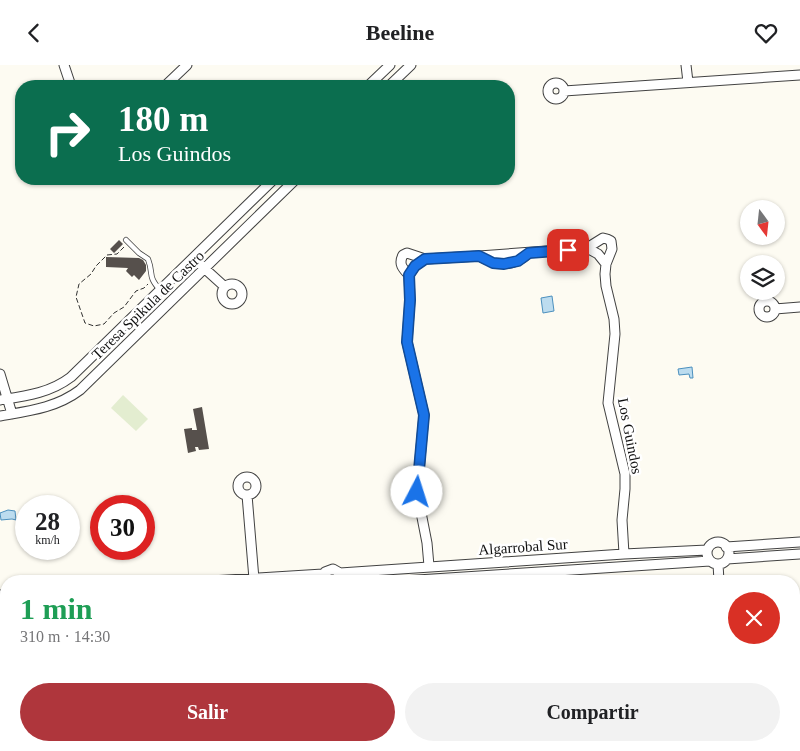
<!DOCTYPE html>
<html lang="es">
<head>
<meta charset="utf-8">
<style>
	body { margin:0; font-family:Georgia,serif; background:#f2f2f2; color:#202124; height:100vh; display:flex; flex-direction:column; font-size:19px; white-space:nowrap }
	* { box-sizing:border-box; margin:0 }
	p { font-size:16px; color:#757577 }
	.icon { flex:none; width:28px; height:28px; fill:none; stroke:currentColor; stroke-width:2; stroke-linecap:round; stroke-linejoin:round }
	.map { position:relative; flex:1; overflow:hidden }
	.drawer { position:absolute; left:0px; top:510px; width:800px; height:176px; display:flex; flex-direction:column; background:#fff; border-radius:20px 20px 0 0; box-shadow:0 1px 4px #0004 }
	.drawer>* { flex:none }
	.top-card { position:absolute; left:15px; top:15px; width:500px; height:105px; border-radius:20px; box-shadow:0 1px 4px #0004; background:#0b6e4f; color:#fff; overflow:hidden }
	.needle { width:32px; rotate:165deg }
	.buttons { position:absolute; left:740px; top:135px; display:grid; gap:10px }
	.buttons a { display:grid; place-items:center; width:45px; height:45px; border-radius:50%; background:#fff; box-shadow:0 1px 4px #0004; font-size:25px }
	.speed { position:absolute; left:15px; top:430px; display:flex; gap:10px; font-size:25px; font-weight:700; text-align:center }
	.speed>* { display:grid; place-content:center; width:65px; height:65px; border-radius:50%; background:#fff; box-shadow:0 1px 4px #0004; line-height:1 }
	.speed small { font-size:12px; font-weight:400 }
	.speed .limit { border:8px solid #d22; background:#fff; color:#111 }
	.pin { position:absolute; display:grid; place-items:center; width:42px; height:42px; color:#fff; margin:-21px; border-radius:10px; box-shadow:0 2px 8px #0006 }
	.me { position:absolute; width:55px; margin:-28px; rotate:5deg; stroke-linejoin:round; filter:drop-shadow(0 0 4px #0008) }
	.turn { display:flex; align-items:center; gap:18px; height:105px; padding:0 20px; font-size:22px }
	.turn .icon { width:65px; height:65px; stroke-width:2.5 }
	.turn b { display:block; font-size:35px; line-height:42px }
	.round { display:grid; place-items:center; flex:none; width:52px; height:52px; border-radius:26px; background:#f2f2f2 }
	.headline { display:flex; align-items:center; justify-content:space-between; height:85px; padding:0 20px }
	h1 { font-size:30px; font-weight:700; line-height:38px; color:#1e9e55 }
	.cta { display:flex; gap:10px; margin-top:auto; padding:10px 20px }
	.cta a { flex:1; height:58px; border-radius:30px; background:#af363c; color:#fff; font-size:20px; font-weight:700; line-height:58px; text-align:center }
	.cta a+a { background:#f2f2f2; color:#202124 }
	header { display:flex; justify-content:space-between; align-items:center; height:65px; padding:0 20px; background:#fff; font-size:22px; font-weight:700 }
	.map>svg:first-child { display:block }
	.pitch { fill:#e3edd0 }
	.water { fill:#bcdcef; stroke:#4c90be }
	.building { fill:#56504c }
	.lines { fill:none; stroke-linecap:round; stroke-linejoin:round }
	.lane-casing { stroke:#424242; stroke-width:6 }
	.street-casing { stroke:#424242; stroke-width:11 }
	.path { stroke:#313131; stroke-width:1; stroke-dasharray:5 2.5; stroke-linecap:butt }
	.lane { stroke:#fff; stroke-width:4.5 }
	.street { stroke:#fff; stroke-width:9 }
	.route-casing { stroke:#114b97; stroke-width:12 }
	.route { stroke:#1a73e8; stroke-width:9 }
	.labels { text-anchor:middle; stroke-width:5; stroke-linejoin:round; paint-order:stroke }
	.street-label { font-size:15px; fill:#0f0f0f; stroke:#fff }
</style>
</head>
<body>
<header><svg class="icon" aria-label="back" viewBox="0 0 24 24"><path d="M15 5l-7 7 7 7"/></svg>Beeline<svg class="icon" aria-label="heart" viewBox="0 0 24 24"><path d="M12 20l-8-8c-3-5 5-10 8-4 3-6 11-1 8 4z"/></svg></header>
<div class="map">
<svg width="800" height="686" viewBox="0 0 800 686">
	<rect width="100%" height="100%" fill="#fdfbf2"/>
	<path class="pitch" d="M123,330l25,24 -12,12 -25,-23z"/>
	<path class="water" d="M552,231l2,15 -11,2 -2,-15z
		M692,302l1,11h-3l-1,-4 -10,1 -1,-6z
		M8,445l7,1 1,9 -4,-1 -11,1 -1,-7z"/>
	<path class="building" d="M119,175l4,4 -9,9 -4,-4z
		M106,192l33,1 4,2 3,5v6l-7,9 -5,-5 -2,2 -6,-6 2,-3 -22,-1z
		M202,342l7,42 -10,1 -1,-3h-3l1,4 -8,2 -4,-24 8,-1v2h5l-4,-21z"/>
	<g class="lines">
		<g class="lane-casing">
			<path id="lane" d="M126,175l13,13 9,6c6,16 -1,16 12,31"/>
		</g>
		<g class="street-casing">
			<path id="street" d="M64,0l7,21
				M686,0l2,17
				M548 26a8 8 0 1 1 16 0a8 8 0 1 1-16 0Z
				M165,21l22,-21
				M368,21l22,-21
				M389,21l22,-21
				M564,26l236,-16
				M587,183l11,6 8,10
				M479,191c18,10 35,11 50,-3
				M193,193l32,29
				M425,194l-10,7 -6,9 1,25 -3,42 17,73 -7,77 10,51 2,23
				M409,210c-6,-6 -11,-11 -6,-20l4,-2 18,6 54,-3 108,-8 16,-10 4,1 4,2 1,8 -6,15 -1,10 1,12 8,33 1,15 -7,69 17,71v15l-3,31 2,34
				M222 229a10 10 0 1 1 20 0a10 10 0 1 1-20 0Z
				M759 244a8 8 0 1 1 16 0a8 8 0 1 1-16 0Z
				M775,244l25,-2
				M0,309l12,40
				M0,335c26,-4 50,-7 71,-23l203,-198
				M0,351c29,-5 56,-8 80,-26l216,-211
				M238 421a9 9 0 1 1 18 0a9 9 0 1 1-18 0Z
				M247,430l7,84
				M707 488a11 11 0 1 1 22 0a11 11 0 1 1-22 0Z
				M726,482l74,-5
				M727,494l73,-5
				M718,499l1,17
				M340,508l284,-19 83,-4
				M211,516l112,-7
				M322,516l3,-9 8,-3 7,4 3,8
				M402,516l308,-20
				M0,530h6
				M0,543h6
				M342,680l1,6
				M730,680l1,6
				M738,686l24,-1 25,1"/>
		</g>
		<path class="path" d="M124,182l-7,7 -10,1 -11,11 -5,8 -12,10 -3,13 9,26 9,3 10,-2 10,-11 10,-6 12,-16 8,-3 4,-4"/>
		<use href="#lane" class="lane"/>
		<use href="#street" class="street"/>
	</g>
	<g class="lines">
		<g class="route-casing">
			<path id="route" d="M417,427l7,-77 -17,-73 3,-42 -1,-25 6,-9 10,-7 54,-3 14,7 11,1 14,-3 11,-8 39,-3"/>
		</g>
		<use href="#route" class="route"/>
	</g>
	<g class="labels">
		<g class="street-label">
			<text transform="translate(148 240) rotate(-44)" y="5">Teresa Spikula de Castro</text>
			<text transform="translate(630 371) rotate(79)" y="5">Los Guindos</text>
			<text transform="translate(523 482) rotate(-4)" y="5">Algarrobal Sur</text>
		</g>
	</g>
</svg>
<div class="buttons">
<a><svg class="needle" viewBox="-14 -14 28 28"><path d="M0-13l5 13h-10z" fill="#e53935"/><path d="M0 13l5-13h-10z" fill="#757577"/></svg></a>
<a><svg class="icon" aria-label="layers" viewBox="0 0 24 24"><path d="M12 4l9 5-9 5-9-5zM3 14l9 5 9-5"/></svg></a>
</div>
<div class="speed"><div>28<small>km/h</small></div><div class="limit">30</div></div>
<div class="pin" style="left:568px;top:185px;background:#d93025"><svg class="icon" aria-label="arrive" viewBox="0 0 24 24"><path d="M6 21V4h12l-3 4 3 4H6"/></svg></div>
<svg class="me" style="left:417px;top:427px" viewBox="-20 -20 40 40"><circle r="19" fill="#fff"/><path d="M0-13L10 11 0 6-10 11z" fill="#1a73e8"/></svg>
<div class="top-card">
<div class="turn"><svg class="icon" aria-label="right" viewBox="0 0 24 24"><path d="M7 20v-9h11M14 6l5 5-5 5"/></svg><div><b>180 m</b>Los Guindos</div></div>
</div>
<section class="drawer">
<div class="headline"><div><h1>1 min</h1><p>310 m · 14:30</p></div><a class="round" style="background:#d93025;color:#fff"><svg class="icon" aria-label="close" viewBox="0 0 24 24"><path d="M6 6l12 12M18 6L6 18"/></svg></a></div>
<div class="cta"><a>Salir</a><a>Compartir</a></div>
</section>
</div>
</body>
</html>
